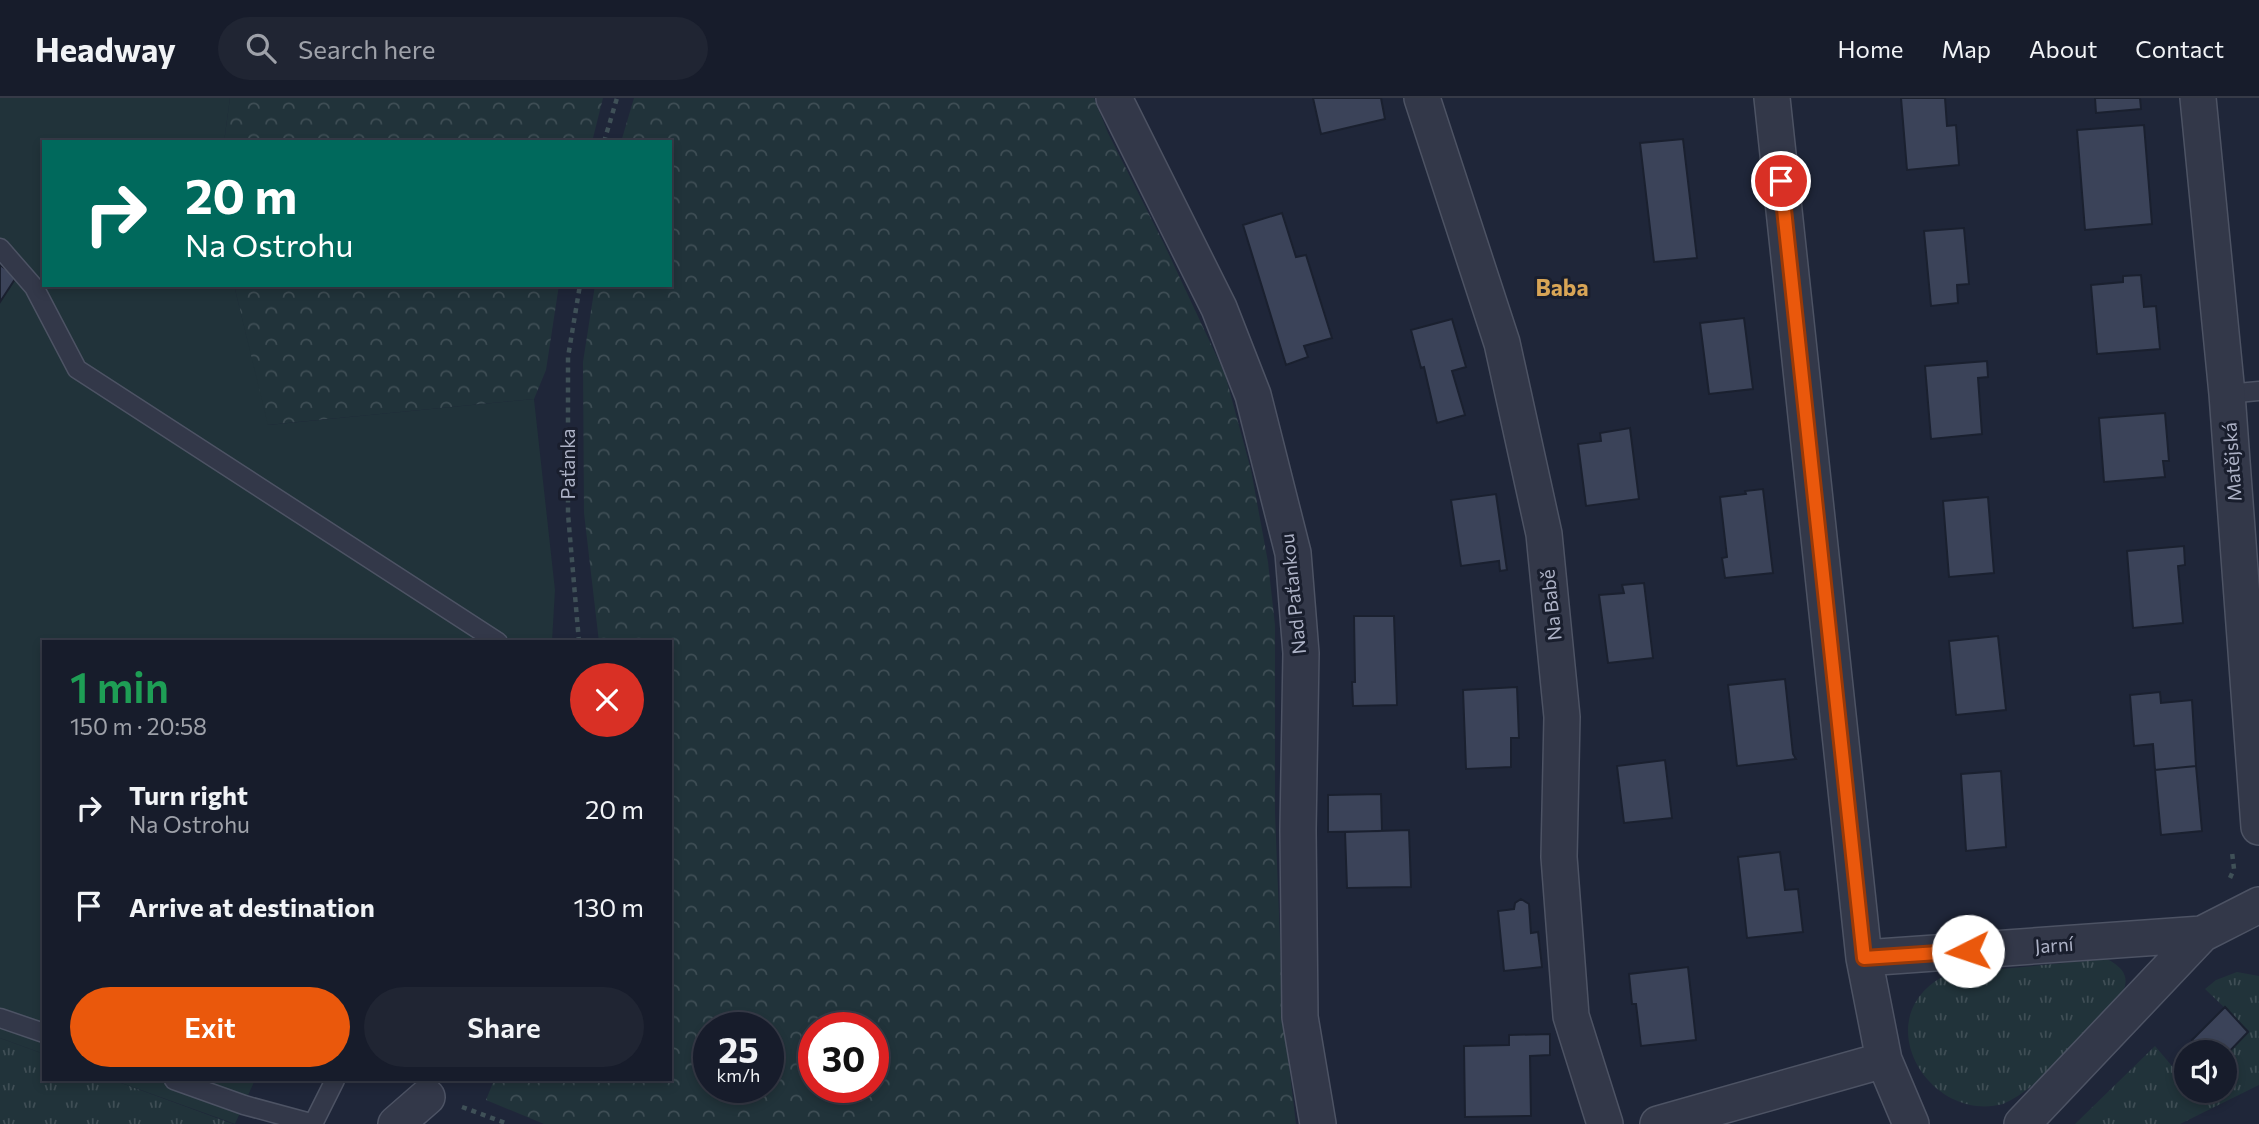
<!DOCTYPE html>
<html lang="en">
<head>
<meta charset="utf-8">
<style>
	body { margin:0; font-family:Commissioner,sans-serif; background:#202533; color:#f1f3f6; height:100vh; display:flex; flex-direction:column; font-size:26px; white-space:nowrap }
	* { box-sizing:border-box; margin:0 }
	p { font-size:23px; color:#9ea1a9 }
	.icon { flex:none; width:38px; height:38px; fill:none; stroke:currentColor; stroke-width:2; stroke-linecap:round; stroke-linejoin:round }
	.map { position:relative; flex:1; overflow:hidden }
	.sheet { position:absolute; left:42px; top:542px; width:630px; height:441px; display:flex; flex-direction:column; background:#171c2b; border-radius:0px; box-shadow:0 4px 10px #0003,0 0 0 2px #363a47 }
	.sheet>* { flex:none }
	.banner { position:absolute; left:42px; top:42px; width:630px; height:147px; border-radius:0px; box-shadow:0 4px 10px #0003,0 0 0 2px #363a47; background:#00695c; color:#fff; overflow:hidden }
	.tools { position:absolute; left:2174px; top:942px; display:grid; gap:14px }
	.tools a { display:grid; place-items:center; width:63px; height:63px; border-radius:50%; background:#171c2b; box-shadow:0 4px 10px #0003,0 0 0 2px #363a47; font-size:35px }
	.speed { position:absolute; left:693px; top:914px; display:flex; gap:14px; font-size:35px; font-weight:700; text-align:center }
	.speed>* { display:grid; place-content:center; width:91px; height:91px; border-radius:50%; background:#171c2b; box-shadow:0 4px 10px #0003,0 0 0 2px #363a47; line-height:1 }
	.speed small { font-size:18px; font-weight:400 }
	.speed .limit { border:10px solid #d22; background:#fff; color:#111 }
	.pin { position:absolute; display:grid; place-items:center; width:60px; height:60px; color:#fff; margin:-30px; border:4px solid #fff; border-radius:50%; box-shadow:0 2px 7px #0007 }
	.me { position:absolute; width:77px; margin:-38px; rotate:266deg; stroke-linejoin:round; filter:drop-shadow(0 0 5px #0008) }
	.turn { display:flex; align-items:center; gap:24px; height:147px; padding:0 28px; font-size:32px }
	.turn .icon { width:91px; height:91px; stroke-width:2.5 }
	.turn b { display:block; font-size:49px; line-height:60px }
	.round { display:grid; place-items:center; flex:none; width:74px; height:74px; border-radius:37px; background:#202533 }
	.head { display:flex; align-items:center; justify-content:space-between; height:119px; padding:0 28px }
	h1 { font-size:42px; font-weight:600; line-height:52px; color:#1e9e55 }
	.button { display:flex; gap:14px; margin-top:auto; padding:14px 28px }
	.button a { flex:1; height:80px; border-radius:42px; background:#ea580c; color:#fff; font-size:28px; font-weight:600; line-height:80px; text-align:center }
	.button a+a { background:#202533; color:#f1f3f6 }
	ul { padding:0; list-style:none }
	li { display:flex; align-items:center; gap:21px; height:98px; padding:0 28px }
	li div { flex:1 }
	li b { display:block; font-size:26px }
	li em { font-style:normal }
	header { display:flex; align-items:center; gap:42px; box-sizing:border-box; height:98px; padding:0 35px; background:#171c2b; border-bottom:2px solid #363a47 }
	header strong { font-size:33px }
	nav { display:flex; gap:38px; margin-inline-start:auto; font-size:24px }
	.search { width:490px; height:63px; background:#202533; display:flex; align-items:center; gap:18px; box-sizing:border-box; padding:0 24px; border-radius:38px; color:#9ea1a9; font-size:26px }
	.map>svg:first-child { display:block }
	.grass { fill:url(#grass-tufts) }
	.forest { fill:url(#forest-crowns); fill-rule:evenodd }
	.pitch { fill:#21333a }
	.building { fill:#3b4359; stroke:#1a202f; stroke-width:2 }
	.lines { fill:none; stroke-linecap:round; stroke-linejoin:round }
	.service-casing { stroke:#4d5364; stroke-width:21 }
	.minor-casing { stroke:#4d5364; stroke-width:38 }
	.path { stroke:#3f5057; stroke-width:4.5; stroke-dasharray:5 5; stroke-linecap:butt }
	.service { stroke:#333849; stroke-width:18 }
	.minor { stroke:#333849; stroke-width:35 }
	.route-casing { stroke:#983908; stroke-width:18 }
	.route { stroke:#ea580c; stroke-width:12 }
	.labels { text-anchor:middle; stroke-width:6; stroke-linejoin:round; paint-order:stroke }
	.street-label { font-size:19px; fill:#adb2c6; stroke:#191e2d }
	.quarter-label { font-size:23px; font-weight:bold; fill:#d8a556; stroke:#191e2d }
</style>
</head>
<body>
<header>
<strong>Headway</strong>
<div class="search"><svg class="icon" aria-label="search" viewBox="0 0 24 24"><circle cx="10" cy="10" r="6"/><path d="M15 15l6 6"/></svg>Search here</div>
<nav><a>Home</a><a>Map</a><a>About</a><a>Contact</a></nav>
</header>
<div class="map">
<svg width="2259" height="1026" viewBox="0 0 2259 1026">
	<defs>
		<pattern id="grass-tufts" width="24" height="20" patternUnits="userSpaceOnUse" patternTransform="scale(1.75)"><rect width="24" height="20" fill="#21333a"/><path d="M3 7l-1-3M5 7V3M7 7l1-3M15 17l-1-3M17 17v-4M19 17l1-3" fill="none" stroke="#3f4e55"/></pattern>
		<pattern id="forest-crowns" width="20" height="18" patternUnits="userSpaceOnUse" patternTransform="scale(1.75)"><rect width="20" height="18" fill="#21333a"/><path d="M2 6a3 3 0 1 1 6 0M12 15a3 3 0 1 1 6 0" fill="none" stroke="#3f4e55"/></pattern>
	</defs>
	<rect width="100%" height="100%" fill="#1f2639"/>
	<path class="grass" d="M2107,861c27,14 21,29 5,49 -28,27 -76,83 -109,96 -76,20 -139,-90 -55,-130z
		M2237,874l22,4v109l-79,39h-105l80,-78 28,33 3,-1v12h38v-33l25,-26 -44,-42 11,-9z
		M0,940l44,16v26h69l120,44h-233z"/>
	<path class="forest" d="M230,0h373l-11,44h-368z
		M634,0h460l14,35 56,111 61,130 26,96 17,92 7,63v188l8,202 13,109h-752l-58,-24 8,-20h176v-438h-71l-15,-129 -1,-151 12,-77h75v-143h-49zM709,929h59v60h-59zM814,929h59v60h-59z
		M234,187h325l-13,85 -12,29 -267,26z"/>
	<path class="pitch" d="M0,0h230l-6,44h-180v143h190l34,140 266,-26 21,191 -3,52h-508v412l-44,-16z
		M113,982h142l-20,44z"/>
	<path class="building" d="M1313,0h68l4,21 -64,15z
		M1901,0h44l2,28 9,-1 3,40 -52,5z
		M2095,0h45l1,11 -45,4z
		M2144,27l8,99 -67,6 -8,-100z
		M1683,41l14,119 -43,4 -14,-119z
		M1282,115l14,44 10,-2 26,83 -28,8 4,11 -22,8 -43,-140z
		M1964,130l5,56 -12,1 1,18 -27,3 -7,-75z
		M0,167l17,11 -17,26z
		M2141,177l3,32 12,-1 4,43 -63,5 -6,-69 32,-3v-6z
		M1744,220l9,71 -44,5 -9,-71z
		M1452,221l14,48 -14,4 13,44 -28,8 -13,-56 -3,1 -10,-38z
		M1987,263l1,16 -10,1 4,56 -51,5 -6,-73z
		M2165,315l4,48h-6l2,16 -61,5 -5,-64z
		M1630,330l9,71 -53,7 -8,-62 23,-3 -1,-8z
		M1763,391l10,84 -48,5 -3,-20 5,-1 -7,-60 26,-3 -1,-3z
		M1496,396l11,76 -7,1 -1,-10 -38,5 -10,-66z
		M1988,399l6,76 -45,4 -6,-76z
		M2184,448l1,19 -7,1 5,57 -50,5 -6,-77z
		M1644,485l9,75 -45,5 -9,-68 25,-2 -2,-8z
		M1354,518h40l3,89 -44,1 -1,-24h3z
		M1998,538l8,74 -50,5 -7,-74z
		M1785,581l8,75 3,5 -59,7 -9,-81z
		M1517,589l2,51h-8v29l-45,2 -3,-79z
		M2160,594l1,11 31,-3 4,66 -41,4 -2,-26 -19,2 -4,-51z
		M1665,662l7,58 -48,5 -7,-57z
		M2196,668l6,65 -41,4 -6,-65z
		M2001,673l5,76 -40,4 -5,-77z
		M1381,696l1,37 -54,1v-37z
		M1409,732l2,57 -64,1 -2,-56z
		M1780,754l5,38 13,-1 5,43 -56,6 -9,-81z
		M1521,801l8,5 2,29 7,-1 4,35 -38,4 -6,-60 16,-2 1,-6z
		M1688,869l8,73 -55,6 -5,-42h-4l-3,-30z
		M2225,909l23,25 -24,25v-5h-20l-12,-12z
		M1550,936v21l-20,1 1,60 -66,1 -1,-71 45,-1v-10z"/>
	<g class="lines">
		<g class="service-casing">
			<path id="service" d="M0,150l34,39 43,82 421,273
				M2227,296l32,-3
				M0,920l44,15
				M174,982l70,25 70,19
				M313,1026l22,-44"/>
		</g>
		<g class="minor-casing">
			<path id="minor" d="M1114,0l105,210 34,87 40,158 8,100 -3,177 2,187 18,107
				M1422,0l80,245 42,191 18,183 -3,140 12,159 34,108
				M1772,0l92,860 20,102 27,64
				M2198,0l29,296 32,433
				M1864,860l338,-24
				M396,1026l31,-27
				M1658,1026l226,-64
				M2022,1026l180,-190 57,-29"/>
		</g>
		<path class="path" d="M604,44l13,-44
			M579,544l-11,-128v-157l12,-72
			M2230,780l4,-9 -2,-17
			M462,1009l46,17"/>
		<use href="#service" class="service"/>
		<use href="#minor" class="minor"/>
	</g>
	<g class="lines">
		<g class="route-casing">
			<path id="route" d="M1781,83l83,777 104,-7"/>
		</g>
		<use href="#route" class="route"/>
	</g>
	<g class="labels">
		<g class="street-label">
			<text transform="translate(2232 364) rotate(-94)" y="7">Matějská</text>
			<text transform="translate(568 366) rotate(-90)" y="7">Paťanka</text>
			<text transform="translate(1293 496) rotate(-96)" y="7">Nad Paťankou</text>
			<text transform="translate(1551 507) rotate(-96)" y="7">Na Babě</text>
			<text transform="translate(2054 847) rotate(-4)" y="7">Jarní</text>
		</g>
		<g class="quarter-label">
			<text x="1562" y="198">Baba</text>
		</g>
	</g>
</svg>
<div class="tools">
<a><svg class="icon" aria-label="sound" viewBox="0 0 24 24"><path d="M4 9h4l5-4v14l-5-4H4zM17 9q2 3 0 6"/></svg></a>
</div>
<div class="speed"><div>25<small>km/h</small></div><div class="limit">30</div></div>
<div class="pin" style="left:1781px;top:83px;background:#d93025"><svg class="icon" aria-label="arrive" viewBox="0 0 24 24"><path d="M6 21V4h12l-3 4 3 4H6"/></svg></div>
<svg class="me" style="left:1968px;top:853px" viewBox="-20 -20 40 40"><circle r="19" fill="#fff"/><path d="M0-13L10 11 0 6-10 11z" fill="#ea580c"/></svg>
<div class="banner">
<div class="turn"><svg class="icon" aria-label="right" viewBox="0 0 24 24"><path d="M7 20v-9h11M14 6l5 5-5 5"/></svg><div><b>20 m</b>Na Ostrohu</div></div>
</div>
<section class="sheet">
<div class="head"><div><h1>1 min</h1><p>150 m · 20:58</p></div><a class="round" style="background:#d93025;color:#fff"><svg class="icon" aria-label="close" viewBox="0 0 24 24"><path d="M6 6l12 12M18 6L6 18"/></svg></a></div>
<ul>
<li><svg class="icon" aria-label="right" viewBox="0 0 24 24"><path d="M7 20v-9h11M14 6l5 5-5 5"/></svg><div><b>Turn right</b><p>Na Ostrohu</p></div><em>20 m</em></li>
<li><svg class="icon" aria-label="arrive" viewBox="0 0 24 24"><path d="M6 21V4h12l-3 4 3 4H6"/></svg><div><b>Arrive at destination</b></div><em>130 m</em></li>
</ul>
<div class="button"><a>Exit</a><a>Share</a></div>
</section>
</div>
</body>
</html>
